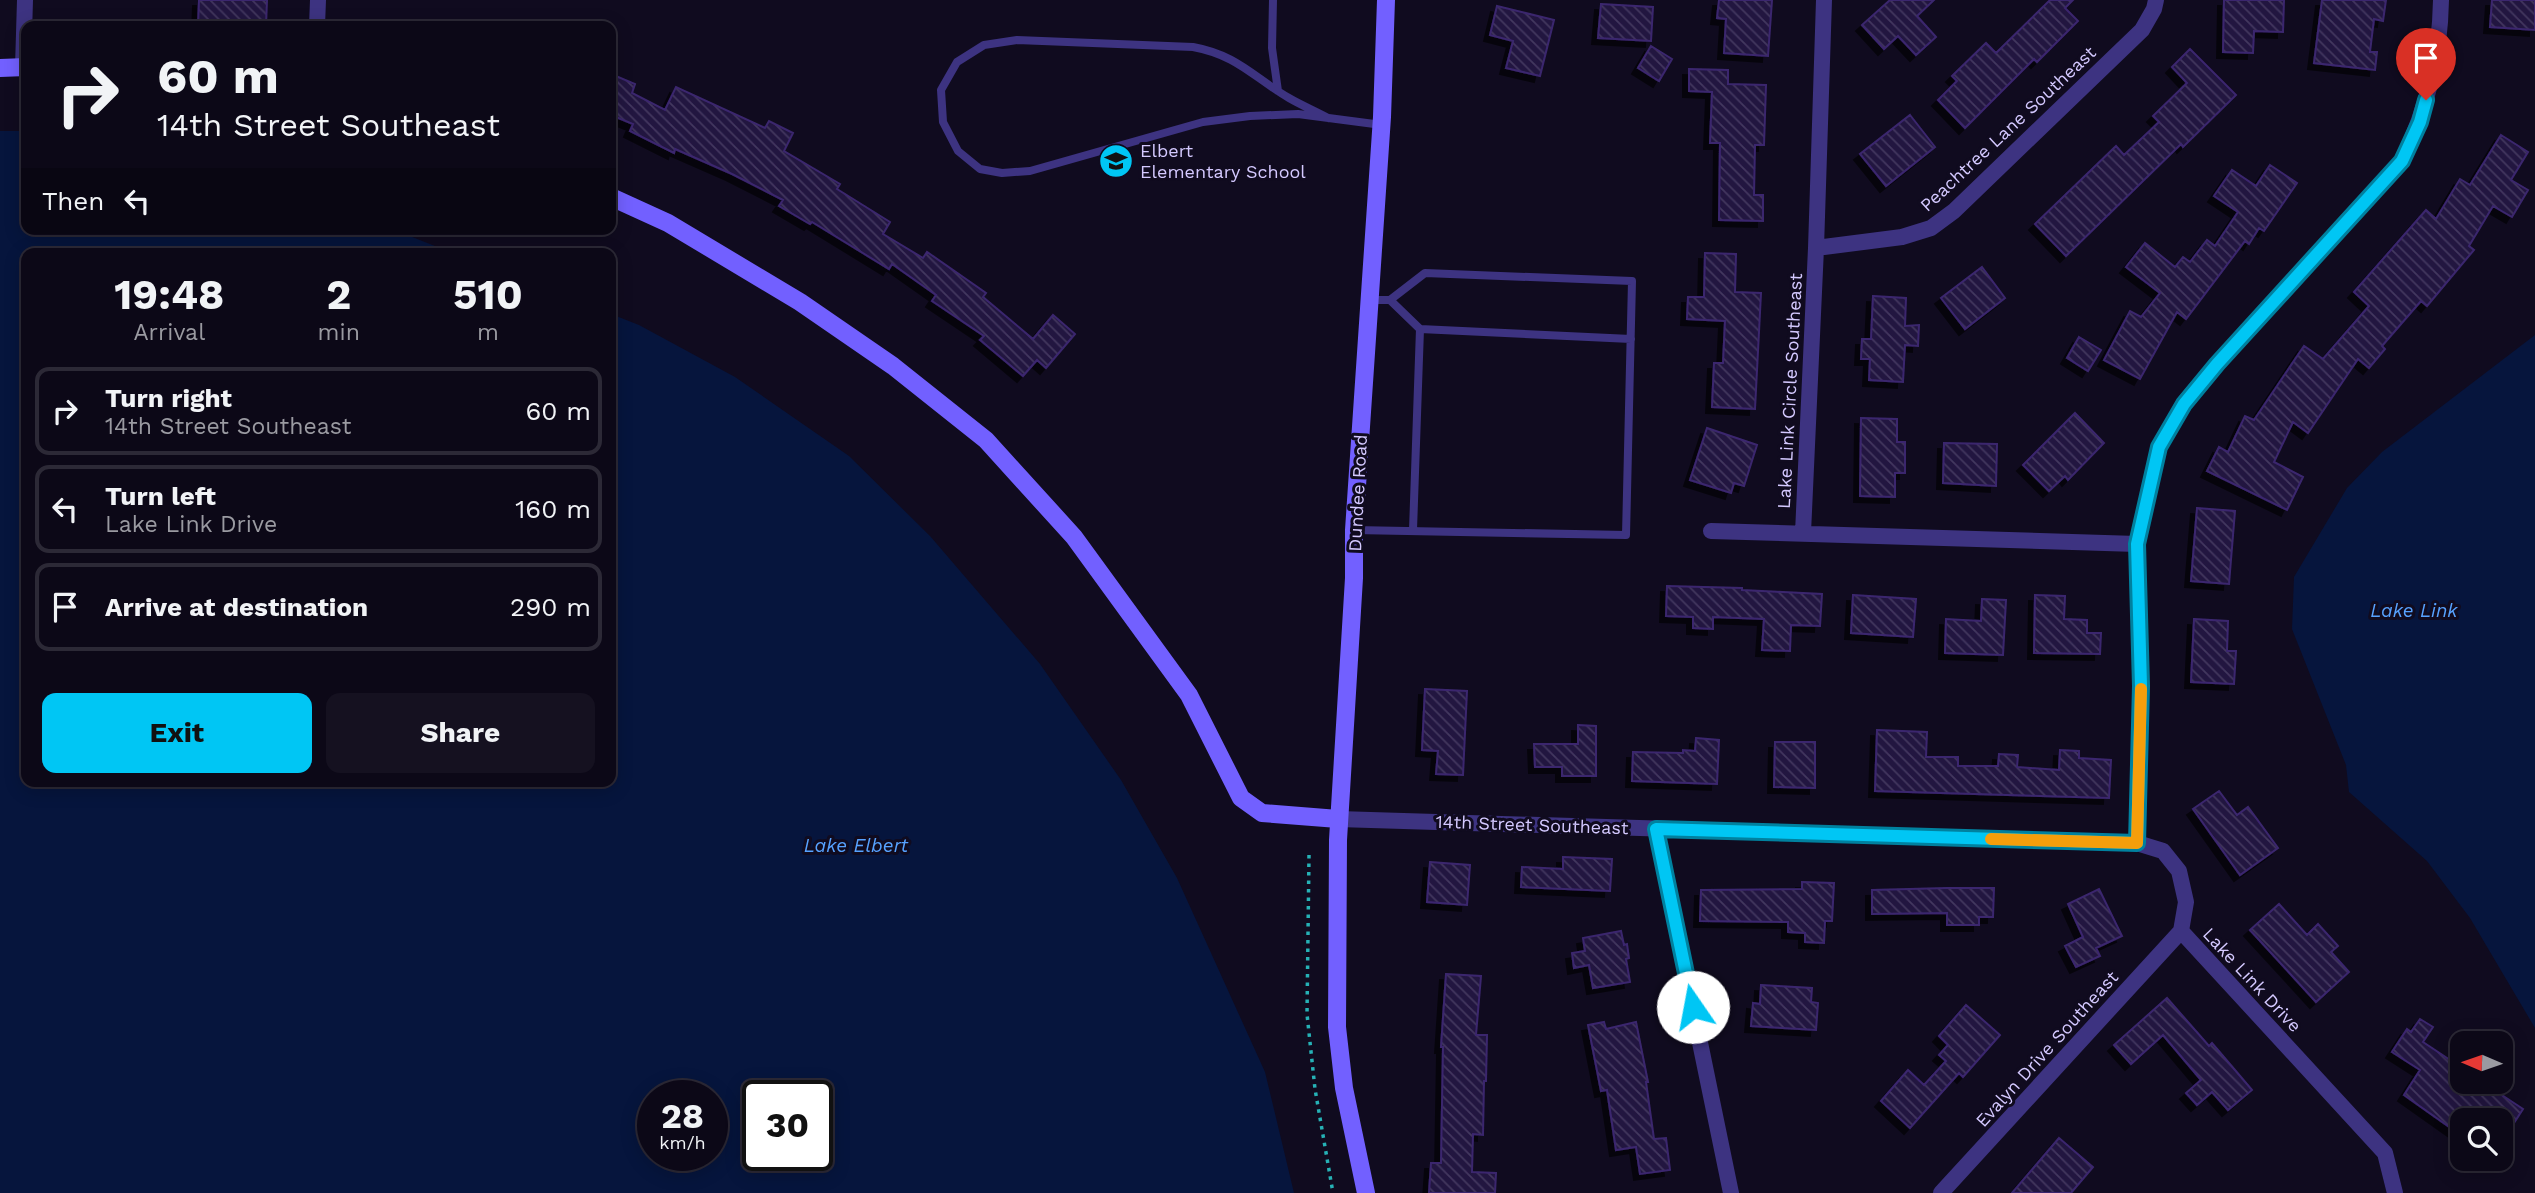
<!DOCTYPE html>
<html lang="en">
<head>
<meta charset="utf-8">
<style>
	body { margin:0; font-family:"Work Sans",sans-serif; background:#151120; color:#f1f3f6; height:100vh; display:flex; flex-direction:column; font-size:26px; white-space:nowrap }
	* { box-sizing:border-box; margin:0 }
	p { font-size:23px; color:#9a9aa1 }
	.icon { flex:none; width:38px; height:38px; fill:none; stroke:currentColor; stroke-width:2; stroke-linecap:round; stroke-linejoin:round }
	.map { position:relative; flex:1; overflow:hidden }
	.side { position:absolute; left:21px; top:248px; width:595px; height:539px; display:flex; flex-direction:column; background:#0c0817; border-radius:14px; box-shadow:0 4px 18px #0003,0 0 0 2px #2c2936 }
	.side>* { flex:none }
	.top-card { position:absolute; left:21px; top:21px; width:595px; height:214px; border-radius:14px; box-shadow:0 4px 18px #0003,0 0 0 2px #2c2936; background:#0c0817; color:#f1f3f6; overflow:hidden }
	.needle { width:46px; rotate:272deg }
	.fabs { position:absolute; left:2450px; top:1031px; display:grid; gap:14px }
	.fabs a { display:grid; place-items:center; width:63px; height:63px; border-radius:14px; background:#0c0817; box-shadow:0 4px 18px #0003,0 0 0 2px #2c2936; font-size:35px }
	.speed { position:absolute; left:637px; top:1080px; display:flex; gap:14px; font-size:35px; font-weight:700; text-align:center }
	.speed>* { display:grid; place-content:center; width:91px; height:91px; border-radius:50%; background:#0c0817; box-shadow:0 4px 18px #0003,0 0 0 2px #2c2936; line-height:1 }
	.speed small { font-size:18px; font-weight:400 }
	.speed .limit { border:4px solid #111; border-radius:10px; background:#fff; color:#111 }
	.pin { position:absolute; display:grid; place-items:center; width:60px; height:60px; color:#fff; margin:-72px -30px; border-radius:50% 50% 50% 0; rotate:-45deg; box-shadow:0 0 7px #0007 }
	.pin .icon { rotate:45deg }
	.me { position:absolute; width:77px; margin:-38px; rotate:348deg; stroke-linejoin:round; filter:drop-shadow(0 0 5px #0008) }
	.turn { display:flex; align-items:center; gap:24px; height:147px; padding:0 21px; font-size:32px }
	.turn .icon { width:91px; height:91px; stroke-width:2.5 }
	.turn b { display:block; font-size:49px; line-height:60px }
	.then { display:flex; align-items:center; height:66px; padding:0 21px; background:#0003; gap:14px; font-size:26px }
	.eta { display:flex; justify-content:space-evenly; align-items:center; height:119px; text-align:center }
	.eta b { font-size:42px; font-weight:700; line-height:49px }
	.cta { display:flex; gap:14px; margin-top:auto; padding:14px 21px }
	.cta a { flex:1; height:80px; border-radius:14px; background:#00c6f4; color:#111; font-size:28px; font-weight:700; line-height:80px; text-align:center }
	.cta a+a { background:#151120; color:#f1f3f6 }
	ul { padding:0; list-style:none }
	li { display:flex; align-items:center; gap:21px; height:88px; margin:0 14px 10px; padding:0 7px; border:4px solid #2c2936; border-radius:14px }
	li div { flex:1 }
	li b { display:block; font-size:26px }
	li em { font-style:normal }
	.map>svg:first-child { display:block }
	.water { fill:#06153d; fill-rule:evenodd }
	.building { fill:url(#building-back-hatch); stroke:#3b276e; stroke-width:2; filter:url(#shadow) }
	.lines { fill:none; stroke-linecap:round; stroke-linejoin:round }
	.path { stroke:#26b2b6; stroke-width:3.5; stroke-dasharray:3.5 5; stroke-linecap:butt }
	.lane { stroke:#3d3381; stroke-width:8 }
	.street { stroke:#3d3381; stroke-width:16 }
	.secondary { stroke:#7260ff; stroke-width:18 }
	.route-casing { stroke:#00819f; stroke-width:18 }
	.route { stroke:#00c6f4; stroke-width:12 }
	.slow { stroke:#f59e0b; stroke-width:12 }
	.labels { text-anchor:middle; stroke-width:6; stroke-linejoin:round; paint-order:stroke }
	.street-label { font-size:18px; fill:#d4c9ff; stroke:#100b1f }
	.poi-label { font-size:18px; fill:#d4c9ff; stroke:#100b1f; text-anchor:start }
	.water-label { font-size:19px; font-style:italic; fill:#57a2ff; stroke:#100b1f }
</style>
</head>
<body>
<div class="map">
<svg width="2535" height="1193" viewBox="0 0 2535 1193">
	<defs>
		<pattern id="building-back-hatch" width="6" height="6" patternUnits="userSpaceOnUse" patternTransform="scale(1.75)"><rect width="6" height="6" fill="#231641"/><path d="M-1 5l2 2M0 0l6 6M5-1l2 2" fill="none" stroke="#42375e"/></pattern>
		<filter id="shadow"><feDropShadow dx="-6" dy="6" stdDeviation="0" flood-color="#0009"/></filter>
	</defs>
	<rect width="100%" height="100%" fill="#100b1f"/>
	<path class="water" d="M0,131h26v98h366l63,25h-429v528h585v-468l28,11 96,52 114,79 81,80 110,128 81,116 56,98 88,194 29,121h-1294zM653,1096h59v59h-59zM758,1096h59v59h-59z
		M2535,335v693l-65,-110 -43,-57 -78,-69 -3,-27 -54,-136 2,-52 53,-89 35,-36z"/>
	<path class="building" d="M199,0h68l-1,26h-68z
		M1719,0h53l-4,56 -44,-3 2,-34 -9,-1z
		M1890,0h44l-17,16 19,21 -20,18 -18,-19 -14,13 -22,-24z
		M2050,0h23l-8,8 13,13 -41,41 -3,-3 -69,69 -27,-28 19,-19 -5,-5 34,-33 10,10z
		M2224,0h60l-1,32 -29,-1 -1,22 -30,-1z
		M2322,0h64l-3,21 -9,-2 -4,33h7l-2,18 -61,-7z
		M2492,0h43v30l-45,-3z
		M1601,4l52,3 -2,34 -53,-3z
		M1497,6l57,14 -14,56 -34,-8 7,-27 -23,-6z
		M1651,46l21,13 -13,22 -21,-13z
		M2190,49l46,46 -53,52 -2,-3 -115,112 -31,-32 81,-78 8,9 35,-33 -6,-6 34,-33 -15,-16z
		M1689,69l39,1v14l38,1 -2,60h-9l-1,50h9v26l-44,-1 1,-77h-10l2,-51 -23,-1z
		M611,74l24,10 -3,9 33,17 11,-23 89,41 4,-7 24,12 -9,18 56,33 -3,5 53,33 -7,12 40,24 4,-6 59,41 -3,4 50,42 20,-24 22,19 -29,34 -9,-8 -14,16 -43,-36 4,-4 -52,-35 4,-6 -44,-31 -3,5 -77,-47 -2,2 -31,-18 4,-6 -51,-26 -57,-25 -1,4 -44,-22 3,-7 -22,-9z
		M1910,115l25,32 -49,39 -26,-32z
		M2501,135l27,17 -17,28 17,10 -16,27 -19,-11 -24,40 5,4 -47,56 -6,-5 -39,45 3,3 -16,19 -11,-9 -50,74 -15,-11 -19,40 29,15 -16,33 -80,-39 12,-24 9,5 17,-36 9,4 50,-74 19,13 46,-53 -15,-14 72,-82 10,9 24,-40 10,6z
		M2270,165l27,18 -33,48 -5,-3 -10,16 -4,-3 -59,78 -9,-7 -37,67 -36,-19 26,-49 11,6 19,-24 -34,-26 19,-24 30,24 8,-10 7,5 17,-22 8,6 23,-34 -24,-16 18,-26 24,16z
		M1705,253l31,1 -1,38 26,1 -6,116 -43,-2 2,-44h9l2,-42 -38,-2 1,-22h16z
		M1982,267l23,31 -40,31 -24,-31z
		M1873,296l33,2 -1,28 14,-1 -1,21 -13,-1 -2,37 -34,-2 1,-21h-9l1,-20h9z
		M2079,337l22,13 -13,21 -21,-13z
		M2075,413l29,30 -36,37 -3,-4 -16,15 -26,-26z
		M1861,418l36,1v23h8v31h-10v24l-35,-1z
		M1707,428l50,17 -13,41 -10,-3 -3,10 -41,-13z
		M1944,443l53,1 -1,42 -53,-3z
		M2197,508l38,3 -6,73 -38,-3z
		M1667,586l75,2v2l80,4 -2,32 -29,-1 -1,26 -28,-1 2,-31 -51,-2v12l-20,-1v-11l-27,-1z
		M1853,595l63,4 -3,38 -62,-4z
		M2035,595l30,1 -1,23 23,1v13h14l-1,21 -66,-1z
		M1982,599l24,1 -3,55 -58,-2 1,-34 35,2z
		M2194,619l34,2 -1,30h9l-2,33 -43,-2z
		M1425,689l42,2 -4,84 -27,-1 2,-23 -16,-1z
		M1578,725l18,1v50h-34v-9h-27l-1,-23h44z
		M1877,730l50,2 -1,25h32v9h40l1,-12 19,1 -1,12 42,3 1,-20 19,1v7l32,2 -2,38 -234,-7z
		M1696,738l23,2 -2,44 -85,-3 1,-29 50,1v-3l12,1z
		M1775,742h40v46l-41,-1z
		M2219,791l18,24 11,-8 30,41 -38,27 -47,-66z
		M1563,857l49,2 -2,32 -89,-4 1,-20 41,2z
		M1430,862l40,3 -3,40 -40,-3z
		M1802,882l32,1 -2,38h-7l-1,22 -19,-1v-9l-17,-1v-10l-88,-1 1,-31 101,-1z
		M1947,888h47l-1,29h-14v8h-32v-12l-75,1v-24z
		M2099,889l23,47 -26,12 4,8 -24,11 -11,-21 18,-9 -15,-33z
		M2279,904l28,31 11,-11 20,22 -7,6 18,20 -33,30 -66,-72z
		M1621,931l3,14 3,-1 2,14 -3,1 4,23 -37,6 -4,-23 -15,3 -2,-15 13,-2 -2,-13z
		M1446,974l35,2 -5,59h11l-1,46h-2l-1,54 -10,-1 -1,38 24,1 -1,20h-66l2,-30h10l2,-116h-2z
		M1761,985l51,3 -1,14 7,1 -2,27 -65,-4 2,-23 7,1z
		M2167,998l42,48 3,-3 40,47 -24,20 -16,-18 -15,13 -11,-12 15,-13 -38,-45 -32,29 -17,-19z
		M1966,1005l34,30 -37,42 -4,-4 -49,55 -29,-27 27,-31 16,15 22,-24 -7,-6 9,-10 -9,-9z
		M2420,1019l13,8 -10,15 39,26v14h20l41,27 -22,34v-23h-39l-7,11 -51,-36 16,-25 -28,-18 15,-23 4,3z
		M1604,1022l2,7 30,-7 12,60h-2l8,57 12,-1 4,32 -30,4 -4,-27 -20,3 -9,-60 -6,1 -13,-66z
		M2059,1138l34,29 -22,26h-59z"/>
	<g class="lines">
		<path class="path" d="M1309,855l-2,159 8,75 18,104"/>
		<path class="lane" d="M1273,0l-1,48 6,43
			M1328,118c-13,-7 -27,-13 -39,-20 -36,-21 -52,-43 -96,-51l-176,-7 -33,5 -27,17 -16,28 2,32 15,29 22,18 22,4 28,-2 173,-49 47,-6 48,-2 84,11
			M1390,300l30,29 211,10
			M1354,530l272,5 6,-254 -207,-8 -35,27h-19
			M1413,530l7,-201"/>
		<path class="street" d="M317,26l1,-26
			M23,67l2,-67
			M1816,248l86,-11 29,-9 23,-17 188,-181 12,-21 2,-9
			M1711,531l426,13
			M1803,533l13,-285 8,-248
			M1338,819l799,24 26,8 16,20 7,31 -5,29 204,222 10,40
			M1656,829l75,364
			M2137,843l4,-157 -4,-142 22,-97 25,-44 33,-39 185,-203c25,-53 38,-103 39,-161
			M1941,1193l240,-262"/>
		<path class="secondary" d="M0,68l26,-1
			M611,197l57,26 132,79 93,64 93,74 88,97 115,158 52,103 21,15 76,6
			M1366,1193l-22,-105 -7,-61 1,-187 16,-262v-48l28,-413 4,-117"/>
	</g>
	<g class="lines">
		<g class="route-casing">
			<path id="route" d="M1693,1007l-37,-178 481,14 4,-157 -4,-142 22,-97 25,-43 33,-40 185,-203 18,-39 6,-22"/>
		</g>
		<use href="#route" class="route"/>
		<path class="slow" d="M1991,839l146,4 4,-154"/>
	</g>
	<defs>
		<g id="school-disc" transform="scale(1.75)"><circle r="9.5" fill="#00c6f4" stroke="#100b1f"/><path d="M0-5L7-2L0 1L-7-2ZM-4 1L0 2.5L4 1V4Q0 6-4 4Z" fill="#111"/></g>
	</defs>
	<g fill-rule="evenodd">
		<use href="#school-disc" x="1116" y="161"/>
	</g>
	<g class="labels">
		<g class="street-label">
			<text transform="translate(2008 129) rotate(-43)" y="6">Peachtree Lane Southeast</text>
			<text transform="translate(1790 391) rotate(-87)" y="6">Lake Link Circle Southeast</text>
			<text transform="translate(1358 493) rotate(-87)" y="6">Dundee Road</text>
			<text transform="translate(1532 825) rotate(2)" y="6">14th Street Southeast</text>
			<text transform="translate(2252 980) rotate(47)" y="6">Lake Link Drive</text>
			<text transform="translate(2047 1049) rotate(-48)" y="6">Evalyn Drive Southeast</text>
		</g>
		<g class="poi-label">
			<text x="1140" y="157">Elbert<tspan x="1140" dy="21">Elementary School</tspan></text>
		</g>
		<g class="water-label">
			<text x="2414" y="617">Lake Link</text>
			<text x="856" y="852">Lake Elbert</text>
		</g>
	</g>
</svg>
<div class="fabs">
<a><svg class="needle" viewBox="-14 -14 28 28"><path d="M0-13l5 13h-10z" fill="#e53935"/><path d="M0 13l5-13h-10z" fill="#9a9aa1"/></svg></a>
<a><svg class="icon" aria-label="search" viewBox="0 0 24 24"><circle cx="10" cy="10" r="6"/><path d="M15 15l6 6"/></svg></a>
</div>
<div class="speed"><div>28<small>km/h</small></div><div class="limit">30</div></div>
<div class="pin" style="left:2426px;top:100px;background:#d93025"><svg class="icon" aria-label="arrive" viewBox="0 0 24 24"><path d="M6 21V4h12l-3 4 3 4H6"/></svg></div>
<svg class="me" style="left:1693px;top:1007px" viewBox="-20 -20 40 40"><circle r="19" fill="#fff"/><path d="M0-13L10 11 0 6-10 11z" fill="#00c6f4"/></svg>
<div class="top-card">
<div class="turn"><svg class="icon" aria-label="right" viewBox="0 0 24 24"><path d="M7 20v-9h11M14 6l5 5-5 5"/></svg><div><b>60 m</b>14th Street Southeast</div></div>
<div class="then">Then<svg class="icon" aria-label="left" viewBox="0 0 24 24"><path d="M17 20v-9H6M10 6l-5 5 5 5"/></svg></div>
</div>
<section class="side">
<div class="eta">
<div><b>19:48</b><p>Arrival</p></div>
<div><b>2</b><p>min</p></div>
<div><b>510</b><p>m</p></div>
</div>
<ul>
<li><svg class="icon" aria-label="right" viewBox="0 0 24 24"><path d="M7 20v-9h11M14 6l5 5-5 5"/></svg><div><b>Turn right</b><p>14th Street Southeast</p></div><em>60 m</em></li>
<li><svg class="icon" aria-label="left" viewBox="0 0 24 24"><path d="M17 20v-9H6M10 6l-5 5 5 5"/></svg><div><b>Turn left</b><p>Lake Link Drive</p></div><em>160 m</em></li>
<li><svg class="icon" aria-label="arrive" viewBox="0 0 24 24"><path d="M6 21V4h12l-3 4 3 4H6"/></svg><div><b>Arrive at destination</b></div><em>290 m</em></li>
</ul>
<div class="cta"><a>Exit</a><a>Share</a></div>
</section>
</div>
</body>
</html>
